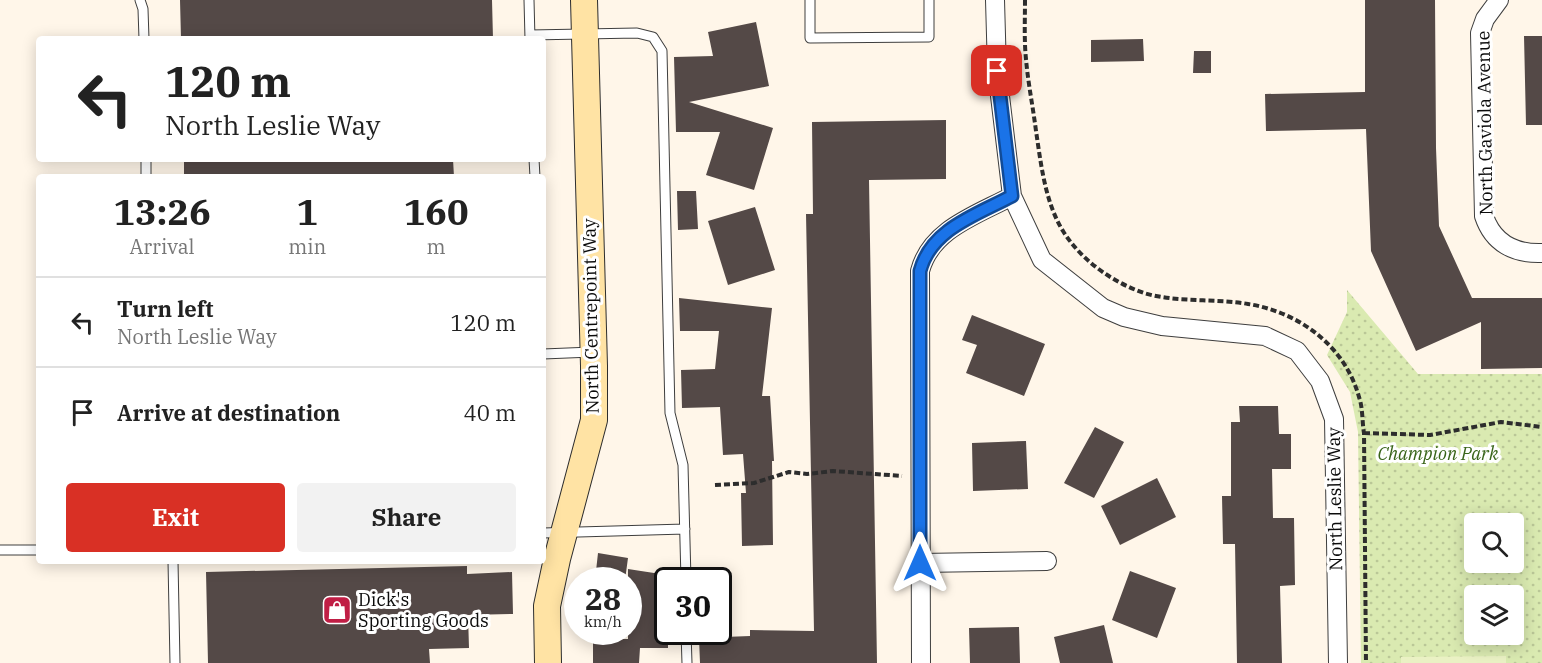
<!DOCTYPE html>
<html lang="en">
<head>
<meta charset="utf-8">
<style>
	body { margin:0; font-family:"IBM Plex Serif",serif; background:#f2f2f2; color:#222; height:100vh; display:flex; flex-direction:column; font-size:22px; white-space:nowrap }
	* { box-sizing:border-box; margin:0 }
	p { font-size:20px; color:#767676 }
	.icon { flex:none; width:33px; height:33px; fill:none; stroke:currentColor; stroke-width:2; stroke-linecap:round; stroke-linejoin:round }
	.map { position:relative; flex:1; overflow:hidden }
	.sheet { position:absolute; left:36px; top:174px; width:510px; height:390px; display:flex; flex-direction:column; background:#fff; border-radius:6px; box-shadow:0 3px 15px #0003 }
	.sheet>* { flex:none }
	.guide { position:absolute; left:36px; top:36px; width:510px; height:126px; border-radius:6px; box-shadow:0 3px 15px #0003; background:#fff; color:#222; overflow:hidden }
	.fabs { position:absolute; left:1464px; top:513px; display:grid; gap:12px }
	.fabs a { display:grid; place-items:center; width:60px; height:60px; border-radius:6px; background:#fff; box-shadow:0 3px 15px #0003; font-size:30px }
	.speed { position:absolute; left:564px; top:567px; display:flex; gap:12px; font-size:30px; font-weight:700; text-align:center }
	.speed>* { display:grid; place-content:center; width:78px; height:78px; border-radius:50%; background:#fff; box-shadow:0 3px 15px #0003; line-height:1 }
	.speed small { font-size:15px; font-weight:400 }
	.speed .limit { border:3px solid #111; border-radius:9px; background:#fff; color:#111 }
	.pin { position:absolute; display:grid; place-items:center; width:51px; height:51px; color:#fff; margin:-26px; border-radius:12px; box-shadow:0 3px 9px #0006 }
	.me { position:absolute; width:66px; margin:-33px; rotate:0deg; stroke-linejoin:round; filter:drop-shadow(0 0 4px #0008) }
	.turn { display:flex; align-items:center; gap:21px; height:126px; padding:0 30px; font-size:27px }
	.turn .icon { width:78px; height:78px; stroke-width:2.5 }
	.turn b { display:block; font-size:42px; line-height:51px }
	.eta { display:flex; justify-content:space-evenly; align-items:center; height:102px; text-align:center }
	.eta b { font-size:36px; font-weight:700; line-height:42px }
	.primary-button { display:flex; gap:12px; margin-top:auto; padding:12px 30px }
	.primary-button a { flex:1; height:69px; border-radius:6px; background:#d93025; color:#fff; font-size:24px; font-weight:700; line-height:69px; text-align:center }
	.primary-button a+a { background:#f2f2f2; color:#222 }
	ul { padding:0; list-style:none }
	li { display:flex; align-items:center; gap:18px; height:90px; padding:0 30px; border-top:2px solid #e0e0e0 }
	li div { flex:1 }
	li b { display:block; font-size:22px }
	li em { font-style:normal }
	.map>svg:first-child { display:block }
	.park { fill:url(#park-dots); fill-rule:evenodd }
	.pitch { fill:#eaf1c4 }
	.building { fill:#544947 }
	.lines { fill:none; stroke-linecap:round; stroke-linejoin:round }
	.lane-casing { stroke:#3e3e3e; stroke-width:11 }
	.street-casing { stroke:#3e3e3e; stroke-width:20 }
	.secondary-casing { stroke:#2d2d2d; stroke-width:28 }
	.path { stroke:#2d2d2d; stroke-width:4; stroke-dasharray:6 3; stroke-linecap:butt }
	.lane { stroke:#fff; stroke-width:9 }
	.street { stroke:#fff; stroke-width:18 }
	.secondary { stroke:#ffe3a4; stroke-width:26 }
	.route-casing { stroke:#114b97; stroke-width:15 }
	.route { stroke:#1a73e8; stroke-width:10 }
	.labels { text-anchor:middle; stroke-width:6; stroke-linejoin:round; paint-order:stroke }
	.street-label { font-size:18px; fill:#0b0b0b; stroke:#fff }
	.park-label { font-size:18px; font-style:italic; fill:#386419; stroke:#fff }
	.poi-label { font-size:18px; fill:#0b0b0b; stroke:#fff; text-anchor:start }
</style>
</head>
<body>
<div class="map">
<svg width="1542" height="663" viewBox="0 0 1542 663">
	<defs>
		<pattern id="park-dots" width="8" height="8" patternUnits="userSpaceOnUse" patternTransform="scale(1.5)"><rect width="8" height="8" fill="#daeab1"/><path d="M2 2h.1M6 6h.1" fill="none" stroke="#bac797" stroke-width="1.8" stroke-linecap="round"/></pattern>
	</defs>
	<rect width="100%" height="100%" fill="#fff6e9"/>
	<path class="park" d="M1347,290l71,84h124v289h-181l-3,-231 -8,-40 -23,-37 20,-43zM1474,524h40v38h-40zM1474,596h40v38h-40z"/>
	<path class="pitch" d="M1506,656v7h-105v-6z"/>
	<path class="building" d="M180,0h312l1,39h-312z
		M1365,0h70l1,148 3,78 33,72h70v70l-61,1v-47l-65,29 -45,-100 -5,-122 -100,2 -1,-37 100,-2z
		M756,22l13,64 -80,16 84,26 -19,62 -48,-15 14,-43h-44l-2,-75 39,-1 -5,-24z
		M1524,36h18v89h-16z
		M1143,39l1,22 -53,1v-22z
		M1194,51h17v22h-18z
		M946,120v59l-77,1 8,483h-177l-1,-25 51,-2v-6l64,1 -8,-417h7l-1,-92z
		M184,159h269l1,18h-270z
		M677,191h19l2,38 -20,1z
		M755,207l20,63 -47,15 -20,-64z
		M679,298l93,10 -10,88h8l4,65h-2l1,84 -31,1 -1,-53h5l-3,-39 -20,1 -3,-48 -38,1 -1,-38 34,-1 4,-38h-39z
		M972,315l73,29 -21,52 -58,-23 11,-28 -15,-5z
		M1239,406h39l1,28h12v35h-19l1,49h21l1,67 -15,1 2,77h-45l-2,-119h-12l-1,-48h9v-74h9z
		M1095,427l29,15 -30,56 -30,-15z
		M1026,441l2,48 -55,2 -1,-48z
		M1157,478l19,39 -56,28 -19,-39z
		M598,553l30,5 -3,22h-30z
		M467,566v8l45,-2 1,42 -45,1 1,33 -40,1 1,14h-222l-2,-91z
		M628,569l26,4 14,-1v76h-28l-1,15h-46v-24h35z
		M1130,571l46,17 -19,50 -45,-18z
		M1104,625l9,38h-53l-6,-26z
		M1019,627l1,36h-50l-1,-35z"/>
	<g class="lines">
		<g class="lane-casing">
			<path id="lane" d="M140,0l3,9 1,30
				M529,0l1,39
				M810,0v38l119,-1v-37
				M530,35l107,-2 16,4 9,14 8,362 13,52 3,115
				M146,159v18
				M534,159l1,18
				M543,354l49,-2
				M543,533l142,-4
				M0,550h39
				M173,561l2,102
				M686,632l1,31"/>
		</g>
		<g class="street-casing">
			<path id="street" d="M995,0l2,71 15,125 30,64 61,48 21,9 38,9 103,10 32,15 23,30 14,38 4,244
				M1499,0l-14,19 -5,14 4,183c9,27 30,38 58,37
				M920,563l127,-2
				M921,663l-1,-392c11,-42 57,-56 92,-75"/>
		</g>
		<g class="secondary-casing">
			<path id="secondary" d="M548,663l-1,-57 10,-47 37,-139v-54l-10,-366"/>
		</g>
		<path class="path" d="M1025,0c0,19 -1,40 1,59 2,24 7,48 10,72 5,33 9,71 27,100 18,29 49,51 81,62 33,10 70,5 104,11 51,8 97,42 111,93 4,11 3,25 5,36l2,230
			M1364,433l66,2 71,-13 41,5
			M715,485l39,-2 35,-11 18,2 26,-3 69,5"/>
		<use href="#lane" class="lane"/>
		<use href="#street" class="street"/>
		<use href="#secondary" class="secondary"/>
	</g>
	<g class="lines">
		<g class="route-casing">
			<path id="route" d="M920,563v-292c11,-42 56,-56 92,-75l-15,-125"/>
		</g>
		<use href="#route" class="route"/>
	</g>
	<defs>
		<g id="shop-square" transform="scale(1.5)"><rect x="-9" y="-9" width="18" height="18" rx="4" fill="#c01e45" stroke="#fff"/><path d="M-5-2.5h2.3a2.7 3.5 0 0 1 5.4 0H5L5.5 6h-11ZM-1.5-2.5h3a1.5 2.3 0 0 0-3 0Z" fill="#fff"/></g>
	</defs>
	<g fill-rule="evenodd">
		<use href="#shop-square" x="337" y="610"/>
	</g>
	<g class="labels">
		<g class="street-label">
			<text transform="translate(1485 123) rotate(-91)" y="6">North Gaviola Avenue</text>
			<text transform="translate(591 316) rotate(-91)" y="6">North Centrepoint Way</text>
			<text transform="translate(1335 499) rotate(-91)" y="6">North Leslie Way</text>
		</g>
		<g class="park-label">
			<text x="1438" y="460">Champion Park</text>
		</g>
		<g class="poi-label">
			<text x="358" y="606">Dick's<tspan x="358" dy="21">Sporting Goods</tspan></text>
		</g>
	</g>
</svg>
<div class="fabs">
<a><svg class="icon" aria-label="search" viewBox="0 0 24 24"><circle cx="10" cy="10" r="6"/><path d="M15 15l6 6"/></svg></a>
<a><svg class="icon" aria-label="layers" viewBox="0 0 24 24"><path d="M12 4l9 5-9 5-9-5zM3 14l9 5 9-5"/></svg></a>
</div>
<div class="speed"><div>28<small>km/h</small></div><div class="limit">30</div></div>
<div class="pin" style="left:997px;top:71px;background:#d93025"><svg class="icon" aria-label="arrive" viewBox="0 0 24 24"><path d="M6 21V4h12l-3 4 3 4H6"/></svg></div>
<svg class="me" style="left:920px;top:563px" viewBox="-20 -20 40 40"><path d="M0-17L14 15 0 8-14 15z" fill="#1a73e8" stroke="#fff" stroke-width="4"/></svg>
<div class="guide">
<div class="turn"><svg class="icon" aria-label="left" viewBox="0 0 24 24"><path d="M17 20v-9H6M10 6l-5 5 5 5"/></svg><div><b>120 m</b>North Leslie Way</div></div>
</div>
<section class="sheet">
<div class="eta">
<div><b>13:26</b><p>Arrival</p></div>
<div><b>1</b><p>min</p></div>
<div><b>160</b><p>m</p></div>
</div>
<ul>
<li><svg class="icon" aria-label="left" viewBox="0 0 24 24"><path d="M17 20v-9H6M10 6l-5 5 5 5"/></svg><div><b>Turn left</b><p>North Leslie Way</p></div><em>120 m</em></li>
<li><svg class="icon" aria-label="arrive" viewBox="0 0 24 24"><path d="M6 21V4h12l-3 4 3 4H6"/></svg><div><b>Arrive at destination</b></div><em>40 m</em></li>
</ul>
<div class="primary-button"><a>Exit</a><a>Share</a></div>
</section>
</div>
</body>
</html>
